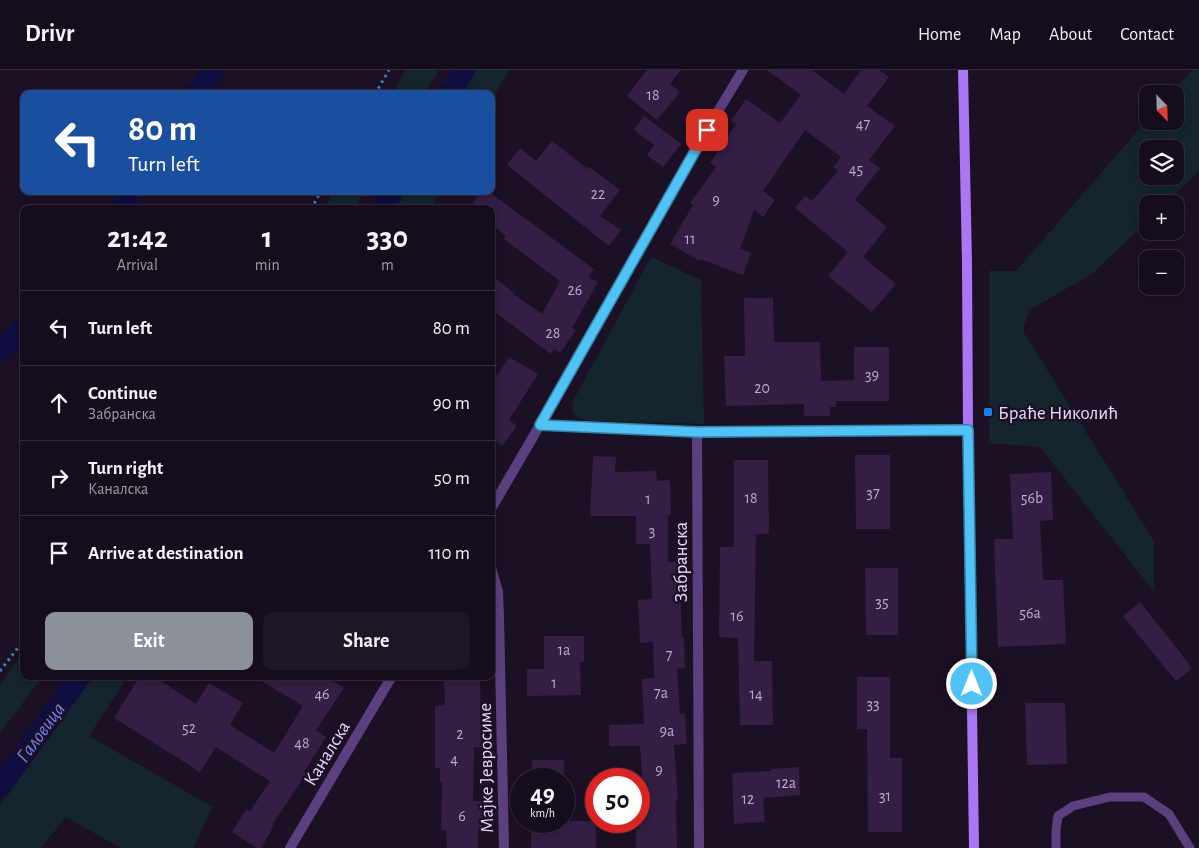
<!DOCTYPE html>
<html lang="en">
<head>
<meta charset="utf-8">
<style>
	body { margin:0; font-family:"Alegreya Sans",sans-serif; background:#1e1624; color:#f1f3f6; height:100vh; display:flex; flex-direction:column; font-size:19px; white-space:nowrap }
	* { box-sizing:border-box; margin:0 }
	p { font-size:16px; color:#9d9ca3 }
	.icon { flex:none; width:28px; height:28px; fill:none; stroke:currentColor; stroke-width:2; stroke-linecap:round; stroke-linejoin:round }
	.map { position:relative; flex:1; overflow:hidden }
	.side { position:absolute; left:20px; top:135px; width:475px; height:475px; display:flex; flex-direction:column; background:#150d1b; border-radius:10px; box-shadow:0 2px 8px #0003,0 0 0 1px #342d3a }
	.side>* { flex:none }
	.guide { position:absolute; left:20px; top:20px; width:475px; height:105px; border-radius:10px; box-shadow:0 2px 8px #0003,0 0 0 1px #342d3a; background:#1a4fa0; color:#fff; overflow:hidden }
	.needle { width:32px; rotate:157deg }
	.tools { position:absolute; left:1139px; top:15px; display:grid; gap:10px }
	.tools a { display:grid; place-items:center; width:45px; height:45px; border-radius:10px; background:#150d1b; box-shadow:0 2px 8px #0003,0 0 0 1px #342d3a; font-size:25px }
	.speed { position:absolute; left:510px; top:698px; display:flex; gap:10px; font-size:25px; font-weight:700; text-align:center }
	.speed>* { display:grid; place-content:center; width:65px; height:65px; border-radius:50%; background:#150d1b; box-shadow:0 2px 8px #0003,0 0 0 1px #342d3a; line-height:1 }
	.speed small { font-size:12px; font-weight:400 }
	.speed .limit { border:8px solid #d22; background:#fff; color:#111 }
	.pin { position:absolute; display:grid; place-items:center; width:42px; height:42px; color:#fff; margin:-21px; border-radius:10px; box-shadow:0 2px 8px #0006 }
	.me { position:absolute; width:55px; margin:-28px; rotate:0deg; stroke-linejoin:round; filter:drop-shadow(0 0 4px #0008) }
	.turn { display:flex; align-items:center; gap:18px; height:105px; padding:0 25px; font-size:22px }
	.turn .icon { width:65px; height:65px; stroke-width:2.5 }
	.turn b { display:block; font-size:35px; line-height:42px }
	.eta { display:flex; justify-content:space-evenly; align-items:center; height:85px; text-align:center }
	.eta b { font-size:30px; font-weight:700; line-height:35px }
	.button { display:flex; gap:10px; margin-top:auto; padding:10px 25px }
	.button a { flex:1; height:58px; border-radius:10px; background:#8c9099; color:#fff; font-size:20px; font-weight:700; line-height:58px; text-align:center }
	.button a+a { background:#1e1624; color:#f1f3f6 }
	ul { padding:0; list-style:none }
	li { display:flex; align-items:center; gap:15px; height:75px; padding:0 25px; border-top:1px solid #342d3a }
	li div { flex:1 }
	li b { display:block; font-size:19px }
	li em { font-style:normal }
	header { display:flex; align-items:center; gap:30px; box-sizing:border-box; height:70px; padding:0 25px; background:#150d1b; border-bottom:1px solid #342d3a }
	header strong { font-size:24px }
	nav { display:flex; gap:28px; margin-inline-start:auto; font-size:18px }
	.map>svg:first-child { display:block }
	.green { fill:#14252e; fill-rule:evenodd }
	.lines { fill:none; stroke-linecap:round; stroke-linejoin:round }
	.canal { stroke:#100e40; stroke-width:22 }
	.building { fill:#341e44 }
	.path { stroke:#3987ae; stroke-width:3; stroke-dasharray:2.5 4; stroke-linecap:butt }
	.lane { stroke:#5b407f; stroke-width:9 }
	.street { stroke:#5b407f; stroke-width:10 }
	.secondary { stroke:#ab76f4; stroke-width:10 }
	.route-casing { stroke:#337fa1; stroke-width:12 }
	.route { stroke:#4fc3f7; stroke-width:9 }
	.poi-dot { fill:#1381ec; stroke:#1c1124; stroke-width:2 }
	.labels { text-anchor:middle; stroke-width:5; stroke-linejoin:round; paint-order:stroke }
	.number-label { font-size:16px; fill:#bca9ce }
	.poi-label { font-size:19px; fill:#ead7fc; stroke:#1c1124; text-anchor:start }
	.street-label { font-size:19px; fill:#ead7fc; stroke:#1c1124 }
	.water-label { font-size:20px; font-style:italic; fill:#6e81f3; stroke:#1c1124 }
</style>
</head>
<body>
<header>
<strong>Drivr</strong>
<nav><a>Home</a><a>Map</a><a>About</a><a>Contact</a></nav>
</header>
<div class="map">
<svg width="1199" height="778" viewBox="0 0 1199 778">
	<rect width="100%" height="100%" fill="#1c1124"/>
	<path class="green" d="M406,0h33l-15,24h-32z
		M469,0h40l-18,31v-7h-35z
		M1192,0h7v101l-34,33h-17l-1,17 -55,53 -63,36 -6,21 131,210v51l-114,-145 -51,-4v-172h27l131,-151 1,1h27v-27h-4zM1148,79h27v27h-27z
		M334,121h31l-11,18h-31z
		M399,121h41l-9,18h-42z
		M651,187l50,23 3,144 -110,-3c-15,-2 -26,-4 -20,-22z
		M24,582v24h19l-43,57v-49z
		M94,606h34l-39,60 124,71 -20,41h-72l-55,-31 -25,31h-41v-44z"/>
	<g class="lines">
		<path class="canal" d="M197,24l16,-24
			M450,24l14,-24
			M121,139l12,-18
			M382,139l11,-18
			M0,281l24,-22
			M0,717l80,-111"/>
	</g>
	<path class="building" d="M647,0h34l-11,14 10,8 -23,28 -30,-24z
		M767,0h45l32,24 17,-24h18l10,7 -22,29 28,20 -26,34 11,8 -25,32 32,27 -24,30 33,27 -24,28 -44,-36 20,-24 -53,-44 10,-12 7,5 26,-30 -5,-4 8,-10 -36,-27 -42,61 12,9 -12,17 -9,-7 -14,39 11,4 -8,22 -42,-16 -1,2 -30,-17 23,-39 -3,-2 26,-36 -6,-4 26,-39 -5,-3 15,-22 34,24 21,-28z
		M644,46l37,28 -18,23 -16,-12 7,-10 -20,-15z
		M552,71l36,28 1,-2 31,23 -20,26 21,14 -12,16 -102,-81 13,-17 16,13z
		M481,121h7l106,78 -6,8 10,5 -26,46 4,2 -16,23 -6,-4 -3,5 -60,-45v-34l23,18 -1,1 29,20 18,-33 -56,-42 2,-3 -15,-12v-15h-22z
		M744,228h29l1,44h46l1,39 33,-1v-33h35v54h-53v6h-6v9h-26v-12l-78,2 -2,-50h21z
		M509,287l29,17 -29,46 8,6 -15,20 -6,-5 -5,7v-63z
		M855,385h35v74h-34z
		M593,386l23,1 -1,15 41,-1 1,10 13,-1 1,35h-3v47h16l1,30 -5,1 2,45h2l1,30 -8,1 3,45 5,-1 2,31 -13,1 4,56h-2l1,47h-41v-19h3v-40h4l-3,-43h-31v-21l35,-1 -2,-45 12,-1 -1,-36 -13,1 -2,-43 14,-1 -2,-55h-14v-28h-46z
		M734,390h34l1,74h-13l-2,127h18l1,64h-33l-2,-87 -19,-1 1,-90h14z
		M1051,402l2,48 -13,1 3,59h20l3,64 -68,3 -4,-108h19l-3,-65z
		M865,498h33v67h-32z
		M1140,532l39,49 13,18 -16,12 -53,-65z
		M544,566h40v26h-4l1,33 -54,1v-27h17z
		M140,606h13l43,28 13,-21 34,20 -13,22 44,28 29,-47 -50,-30h72l19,12 -28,42 10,7 -22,35 2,2 -34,51 2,1 -13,22h-4l-25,-16 14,-23 4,2 20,-30 -54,-34 -16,25 -86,-54z
		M444,606h36l1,43h4l-1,29 -10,-1 -1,54h11l-1,29h-5v18h-31l-1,-18h-5l1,-48h-2v-14h-5v-62l10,-1z
		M857,607h33v81h12v74h-34l-1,-103h-10z
		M1025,633h40l2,61 -40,1z
		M532,690h32v19h-32z
		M799,697l1,28 -37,3 2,24 -31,2 -2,-51 39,-2v-2z
		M531,751h65v27h-65z"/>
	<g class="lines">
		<path class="path" d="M375,24l14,-24
			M311,139l10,-18
			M0,601l24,-31"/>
		<path class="lane" d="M1056,778v-18l2,-14 15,-10 37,-9h34l25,17 21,34"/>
		<path class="street" d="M540,355l157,7 271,-3
			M697,362l2,416
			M491,439l49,-84 177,-312 26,-43
			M491,498l7,24 1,25 5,231
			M290,778l102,-172"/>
		<path class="secondary" d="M963,0l4,193 1,166 6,419"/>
	</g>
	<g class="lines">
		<g class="route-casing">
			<path id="route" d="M707,60l-167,295 157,7 271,-2 4,254"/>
		</g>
		<use href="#route" class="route"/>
	</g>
	<rect class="poi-dot" x="983" y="337" width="10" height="10" rx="2.5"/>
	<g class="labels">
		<g class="number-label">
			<text x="653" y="30">18</text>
			<text x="863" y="59">47</text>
			<text x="856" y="104">45</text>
			<text x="598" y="129">22</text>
			<text x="716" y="135">9</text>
			<text x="690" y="174">11</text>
			<text x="575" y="225">26</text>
			<text x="553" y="268">28</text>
			<text x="872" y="310">39</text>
			<text x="762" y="323">20</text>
			<text x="873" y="428">37</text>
			<text x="751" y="433">18</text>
			<text x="1032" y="433">56b</text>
			<text x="648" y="434">1</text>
			<text x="652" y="466">3</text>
			<text x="882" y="537">35</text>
			<text x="1030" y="548">56a</text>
			<text x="737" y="551">16</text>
			<text x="564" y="585">1a</text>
			<text x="669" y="590">7</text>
			<text x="554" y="618">1</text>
			<text x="661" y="628">7a</text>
			<text x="322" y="629">46</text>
			<text x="756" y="629">14</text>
			<text x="873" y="639">33</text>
			<text x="189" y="663">52</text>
			<text x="667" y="666">9a</text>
			<text x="460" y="669">2</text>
			<text x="302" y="678">48</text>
			<text x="454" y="694">4</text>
			<text x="659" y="705">9</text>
			<text x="786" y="718">12a</text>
			<text x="885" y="731">31</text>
			<text x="748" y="734">12</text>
			<text x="462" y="751">6</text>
		</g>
		<g class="poi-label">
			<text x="998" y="349">Браће Николић</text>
		</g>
		<g class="street-label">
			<text transform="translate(680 492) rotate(-90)" y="7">Забранска</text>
			<text transform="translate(326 683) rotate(-59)" y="7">Каналска</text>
			<text transform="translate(485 698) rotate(-91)" y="7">Мајке Јевросиме</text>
		</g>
		<g class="water-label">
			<text transform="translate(40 662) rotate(-54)" y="7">Галовица</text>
		</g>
	</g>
</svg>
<div class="tools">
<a><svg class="needle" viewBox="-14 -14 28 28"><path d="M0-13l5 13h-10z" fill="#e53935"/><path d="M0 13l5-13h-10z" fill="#9d9ca3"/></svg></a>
<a><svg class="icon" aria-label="layers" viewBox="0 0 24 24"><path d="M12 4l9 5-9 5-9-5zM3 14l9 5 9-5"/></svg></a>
<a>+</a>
<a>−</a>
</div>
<div class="speed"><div>49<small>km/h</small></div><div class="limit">50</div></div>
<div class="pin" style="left:707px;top:60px;background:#d93025"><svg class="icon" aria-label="arrive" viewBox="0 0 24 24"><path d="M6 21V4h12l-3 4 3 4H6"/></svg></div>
<svg class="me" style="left:972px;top:614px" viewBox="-20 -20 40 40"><circle r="17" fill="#4fc3f7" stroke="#fff" stroke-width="3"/><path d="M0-11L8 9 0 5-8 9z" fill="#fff"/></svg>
<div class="guide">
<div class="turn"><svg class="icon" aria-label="left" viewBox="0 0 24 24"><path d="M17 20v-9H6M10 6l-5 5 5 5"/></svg><div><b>80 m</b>Turn left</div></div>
</div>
<section class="side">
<div class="eta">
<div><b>21:42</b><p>Arrival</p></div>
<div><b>1</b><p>min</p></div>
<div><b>330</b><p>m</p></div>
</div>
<ul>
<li><svg class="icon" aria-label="left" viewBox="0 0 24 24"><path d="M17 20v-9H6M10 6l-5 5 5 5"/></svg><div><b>Turn left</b></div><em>80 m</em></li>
<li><svg class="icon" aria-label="ahead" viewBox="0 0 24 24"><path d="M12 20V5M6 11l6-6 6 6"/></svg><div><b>Continue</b><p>Забранска</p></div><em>90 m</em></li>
<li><svg class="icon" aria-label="right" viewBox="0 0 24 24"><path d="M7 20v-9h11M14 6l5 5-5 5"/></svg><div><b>Turn right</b><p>Каналска</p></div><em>50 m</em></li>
<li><svg class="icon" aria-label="arrive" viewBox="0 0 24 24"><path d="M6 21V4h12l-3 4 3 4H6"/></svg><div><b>Arrive at destination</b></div><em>110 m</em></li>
</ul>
<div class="button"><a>Exit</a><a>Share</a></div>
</section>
</div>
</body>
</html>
